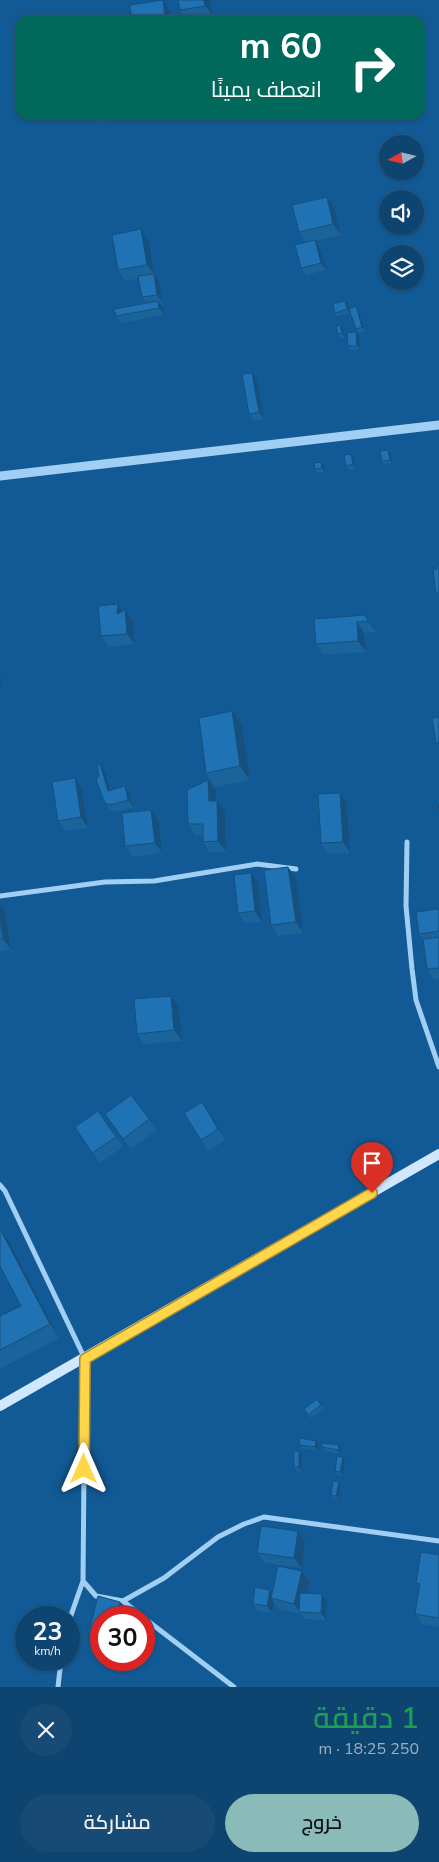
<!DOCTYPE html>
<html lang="ar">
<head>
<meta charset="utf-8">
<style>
	body { margin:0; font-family:"Nunito Sans",Cairo,sans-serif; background:#174b75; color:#f1f3f6; direction:rtl; height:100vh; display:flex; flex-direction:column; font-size:19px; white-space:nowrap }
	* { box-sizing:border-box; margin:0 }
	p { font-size:16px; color:#9bb0c3 }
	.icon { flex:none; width:28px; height:28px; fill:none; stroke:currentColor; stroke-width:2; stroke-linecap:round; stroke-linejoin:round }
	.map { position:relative; height:1687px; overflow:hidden; direction:ltr }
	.panel { display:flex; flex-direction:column; background:#0e4470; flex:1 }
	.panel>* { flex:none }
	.hud { position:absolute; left:15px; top:15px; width:410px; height:105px; border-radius:15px; box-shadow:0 1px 4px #0004,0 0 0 1px #2e5c83; direction:rtl; background:#00695c; color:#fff; overflow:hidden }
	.needle { width:32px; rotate:262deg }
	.tools { position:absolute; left:379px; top:135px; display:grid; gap:10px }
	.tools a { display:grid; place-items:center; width:45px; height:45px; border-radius:50%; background:#0e4470; box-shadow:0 1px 4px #0004,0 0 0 1px #2e5c83; font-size:25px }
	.speed { position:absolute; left:15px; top:1606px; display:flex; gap:10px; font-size:25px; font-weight:700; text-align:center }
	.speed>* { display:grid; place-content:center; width:65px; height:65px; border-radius:50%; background:#0e4470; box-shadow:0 1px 4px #0004,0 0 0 1px #2e5c83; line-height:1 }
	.speed small { font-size:12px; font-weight:400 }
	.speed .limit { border:8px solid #d22; background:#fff; color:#111 }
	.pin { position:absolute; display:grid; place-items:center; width:42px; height:42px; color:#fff; margin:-51px -21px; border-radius:50% 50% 50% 0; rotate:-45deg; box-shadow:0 0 5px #0007 }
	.pin .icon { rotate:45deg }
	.me { position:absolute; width:55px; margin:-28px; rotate:0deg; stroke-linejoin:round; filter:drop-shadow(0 0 4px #0008) }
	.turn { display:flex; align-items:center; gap:18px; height:105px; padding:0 20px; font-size:22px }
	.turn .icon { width:65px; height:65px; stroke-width:2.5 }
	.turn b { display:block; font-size:35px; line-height:42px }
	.round { display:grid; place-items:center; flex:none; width:52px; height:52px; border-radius:26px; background:#174b75 }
	.overview { display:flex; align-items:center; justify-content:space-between; height:85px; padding:0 20px }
	h1 { font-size:30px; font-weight:600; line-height:38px; color:#1e9e55 }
	.cta { display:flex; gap:10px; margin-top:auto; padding:10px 20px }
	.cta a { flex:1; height:58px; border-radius:30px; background:#8bbbb9; color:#111; font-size:20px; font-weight:600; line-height:58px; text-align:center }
	.cta a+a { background:#174b75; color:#f1f3f6 }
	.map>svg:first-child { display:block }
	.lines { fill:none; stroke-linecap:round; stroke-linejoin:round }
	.minor { stroke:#a1cff3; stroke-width:5 }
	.tertiary { stroke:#a1cff3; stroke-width:9 }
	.secondary { stroke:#d0e8fd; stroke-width:10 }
	.wall { fill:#1b639b }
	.shaded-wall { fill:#16507e }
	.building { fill:#1f73b4; stroke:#16507e }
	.route-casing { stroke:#a68a30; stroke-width:12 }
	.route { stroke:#ffd54a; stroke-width:9 }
</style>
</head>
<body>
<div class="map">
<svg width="439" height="1687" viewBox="0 0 439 1687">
	<rect width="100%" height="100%" fill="#125a95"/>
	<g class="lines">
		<path class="minor" d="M407,842l-1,64 6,63 4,31 23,67
			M0,896l105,-14 49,-1 103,-17 39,5
			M0,1185l5,6 80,168 -2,222 -14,40
			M83,1581l13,15 27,5 41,-23 54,-41 26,-13 20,-7 175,24
			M123,1601l21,17
			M144,1618l90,69
			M58,1687l3,-27"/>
		<path class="tertiary" d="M0,476l439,-51"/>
		<path class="secondary" d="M0,1406l439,-252"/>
	</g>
	<path class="wall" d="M210,0l3,16 -26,4 -7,-10z
		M93,115h29v5l-24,3z
		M327,197l8,11 6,27 -26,6 5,7 6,22 -20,5 -5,-7 5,-25 -7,-11z
		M141,229l7,11 7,35 4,6 3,21 -3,1 4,5 1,7 -43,8 -5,-7 30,-13 -4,-6 -3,-19 -13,3 -8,-11z
		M345,301l3,4 2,8 -13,3 -2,-3z
		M358,310l7,21 -7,2 -2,-4z
		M340,325l3,3 2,9 -5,1 -2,-4z
		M356,332l3,4 1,13 -9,1 -3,-4z
		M257,380l7,39 -10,2 -5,-7z
		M388,450l3,4 1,10 -8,1 -2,-4z
		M351,454l3,4 2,10 -7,2 -3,-4z
		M324,465l1,7 -8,1 -2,-4z
		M123,611l10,10 2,23 -27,3 -7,-11z
		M365,615l7,10 4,7 -12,1 2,19 -43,3 -7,-11z
		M232,711l10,14 8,55 -35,7 -9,-14z
		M100,764l5,8 6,18 14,-4 5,8 3,13 -17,5 -6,-2 -5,-7 -6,-27z
		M82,789l6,39 -22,3 -8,-10z
		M216,791v10h1l8,10 1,41h-16l-7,-10v-7h-8l-7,-11z
		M347,803l3,50 -22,1 -7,-11z
		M151,810l8,11 3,32 -29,4 -8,-11z
		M288,867l8,11 7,55 -25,3 -7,-11z
		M251,873l7,10 4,39 -17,1 -7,-10z
		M0,904l5,7 6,39 -11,1z
		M439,909v70l-5,1 -7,-11 -4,-29 -4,-6z
		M171,996l8,10 3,35 -38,3 -7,-10z
		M131,1095l26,35 -26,19 -26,-35z
		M98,1111l25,36 -23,16 -25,-36z
		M209,1112l17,28 -18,11 -7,-11z
		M10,1243l49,95 -59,31v-53l21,-10z
		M317,1399l7,10 -14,9 -6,-9z
		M299,1445h20l-1,6 -16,-3z
		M339,1445l2,4v5l-17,-3 -2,-4z
		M302,1454l-1,17h-5l-2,-4z
		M345,1461l-2,15 -6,-1 -2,-4z
		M341,1485l-2,15 -5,-1 -3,-4z
		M305,1542l-3,26 -37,-5 -8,-10z
		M439,1555v72l-17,-3 -7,-10 4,-26 -3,-5z
		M302,1571l7,11 -3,12h16l5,7 -1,19 -22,-1 -3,-5 -22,-5 -5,-6 -2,10 -14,-2 -5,-7 17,-14 2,3z
		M98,1596l22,6 7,10 -1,6h-25v22l-4,-1 -7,-11z"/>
	<path class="shaded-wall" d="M163,0l7,11 1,9h-6z
		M204,0h6l3,16 -8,-10z
		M327,197l8,11 6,27 -8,-11z
		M141,229l7,11 7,35 -8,-10z
		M315,240l5,8 6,22 -5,-7z
		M154,274l5,7 3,21 -5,-7z
		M158,301l5,7 1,7 -5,-7z
		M345,301l3,4 2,8 -3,-4z
		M356,306l2,4 7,21 -3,-4z
		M340,325l3,3 2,9 -3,-4z
		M356,332l3,4 1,13 -3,-3z
		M252,373l5,7 7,39 -5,-7z
		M388,450l3,4 1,10 -2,-4z
		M351,454l3,4 2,10 -3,-4z
		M321,462l3,3 1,7 -3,-4z
		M118,604l7,11 -8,-1z
		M125,610l8,11 2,23 -8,-10z
		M365,615l7,10 4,7 -8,-11z
		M357,622l7,11 2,19 -8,-11z
		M0,673l2,16 -2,-4z
		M232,711l10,14 8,55 -10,-14z
		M100,764l5,8 8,26 -5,-7z
		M75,778l7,11 6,39 -7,-11z
		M208,780l8,11v21l-7,-11z
		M125,786l5,8 3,13 -5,-7z
		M340,793l7,10 3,50 -7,-11z
		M217,801l8,10 1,41 -8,-11z
		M151,810l8,11 3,32 -7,-10z
		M288,867l8,11 7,55 -7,-11z
		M251,873l7,10 4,39 -7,-11z
		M0,904l5,7 6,39 -8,-11 -3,-22z
		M171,996l8,10 3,35 -8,-11z
		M202,1102l7,10 17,28 -8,-11z
		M0,1229l10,14 49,95 -9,-14z
		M316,1441l3,4 -1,6 -3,-4z
		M339,1445l2,4v5l-3,-4z
		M299,1451l3,3 -1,17 -2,-4z
		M343,1457l2,4 -2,15 -3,-4z
		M339,1482l2,3 -2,15 -3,-4z
		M298,1531l7,11 -3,26 -8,-10z
		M302,1571l7,11 -7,30h-2l-6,-8z
		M270,1590l5,7 -4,1 3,5 -2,10 -5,-7z
		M322,1594l5,7 -1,19 -5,-7z
		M120,1602l7,10 -1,6h-10z"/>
	<path class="building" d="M163,0l2,20h-33l-2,-15z
		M178,0h26l1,6 -25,4z
		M327,197l6,27 -34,8 -7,-27z
		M141,229l6,36 -29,5 -6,-35z
		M315,240l6,23 -20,5 -6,-23z
		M154,274l3,21 -15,2 -4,-21z
		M158,301l1,7 -43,8 -2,-7z
		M345,301l2,8 -12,4 -2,-9z
		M356,306l6,21 -6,2 -7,-20z
		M340,325l2,8 -4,1 -2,-8z
		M356,332l1,14h-9l-1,-13z
		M252,373l7,39 -10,2 -7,-40z
		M388,450l2,10 -8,1 -2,-10z
		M351,454l2,10 -7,2 -2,-11z
		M321,462l1,6 -7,1 -1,-6z
		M437,565h2v28l-3,1 -3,-24 4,-1z
		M118,604l-1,10 8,-4 2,24 -26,2 -3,-30z
		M365,615l3,6 -11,1 1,19 -42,3 -2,-25z
		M232,711l8,55 -34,7 -7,-55z
		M439,717v26h-3l-4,-25z
		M97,764h3l8,27 17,-5 3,14 -17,5 -6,-2 -9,-23 3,-4z
		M75,778l6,39 -23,4 -6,-39z
		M208,780l1,21h8l1,40 -15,1v-18h-15l-1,-34z
		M340,793l3,49 -22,1 -3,-49z
		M437,799h2v11z
		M151,810l4,33 -30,3 -3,-33z
		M288,867l8,55 -25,3 -7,-55z
		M251,873l4,38 -17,2 -4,-38z
		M439,909v22l-20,3 -3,-22z
		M0,917l3,22h-3z
		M439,937v31l-12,1 -4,-30z
		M171,996l3,34 -37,4 -3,-35z
		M131,1095l18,24 -26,20 -18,-25z
		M202,1102l16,27 -17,11 -17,-27z
		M98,1111l18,26 -24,16 -17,-26z
		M0,1229l50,95 -50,26v-34l21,-10 -21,-40z
		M317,1399l4,6 -13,10 -4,-6z
		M300,1438l16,3 -1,6 -16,-2z
		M322,1443l17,2 -1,5 -16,-3z
		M294,1451h5v16h-5z
		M337,1456l6,1 -3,15 -5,-1z
		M333,1481l6,1 -3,14 -5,-1z
		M261,1526l37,5 -4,27 -37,-5z
		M421,1552l18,3v63l-24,-4 5,-30 -4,-1z
		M278,1566l24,5 -8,33 -23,-6z
		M255,1587l15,3 -3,16 -14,-2z
		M300,1593l22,1 -1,19 -22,-1z
		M98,1596l22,6 -4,16h-15v13l-11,-3z"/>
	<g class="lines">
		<g class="route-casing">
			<path id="route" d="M84,1469l1,-110 287,-166"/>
		</g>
		<use href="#route" class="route"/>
	</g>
</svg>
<div class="tools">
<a><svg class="needle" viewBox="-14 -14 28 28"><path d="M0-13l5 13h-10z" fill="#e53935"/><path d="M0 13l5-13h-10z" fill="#9bb0c3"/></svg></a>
<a><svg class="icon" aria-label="sound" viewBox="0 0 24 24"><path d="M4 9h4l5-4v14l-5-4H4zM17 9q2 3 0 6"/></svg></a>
<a><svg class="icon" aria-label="layers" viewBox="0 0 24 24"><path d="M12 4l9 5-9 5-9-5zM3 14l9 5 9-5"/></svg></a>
</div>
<div class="speed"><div>23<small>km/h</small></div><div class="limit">30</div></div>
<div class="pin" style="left:372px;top:1193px;background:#d93025"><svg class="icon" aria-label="arrive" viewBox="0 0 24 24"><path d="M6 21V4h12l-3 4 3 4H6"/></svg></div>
<svg class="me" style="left:84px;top:1469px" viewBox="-20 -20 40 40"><path d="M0-17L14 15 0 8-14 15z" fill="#ffd54a" stroke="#fff" stroke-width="4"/></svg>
<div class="hud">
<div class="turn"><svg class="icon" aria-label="right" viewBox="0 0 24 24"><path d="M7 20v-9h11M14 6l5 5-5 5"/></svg><div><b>60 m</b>انعطف يمينًا</div></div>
</div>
</div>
<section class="panel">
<div class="overview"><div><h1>1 دقيقة</h1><p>250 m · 18:25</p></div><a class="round"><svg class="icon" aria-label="close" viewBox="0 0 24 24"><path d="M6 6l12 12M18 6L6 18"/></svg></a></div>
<div class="cta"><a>خروج</a><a>مشاركة</a></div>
</section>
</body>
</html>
